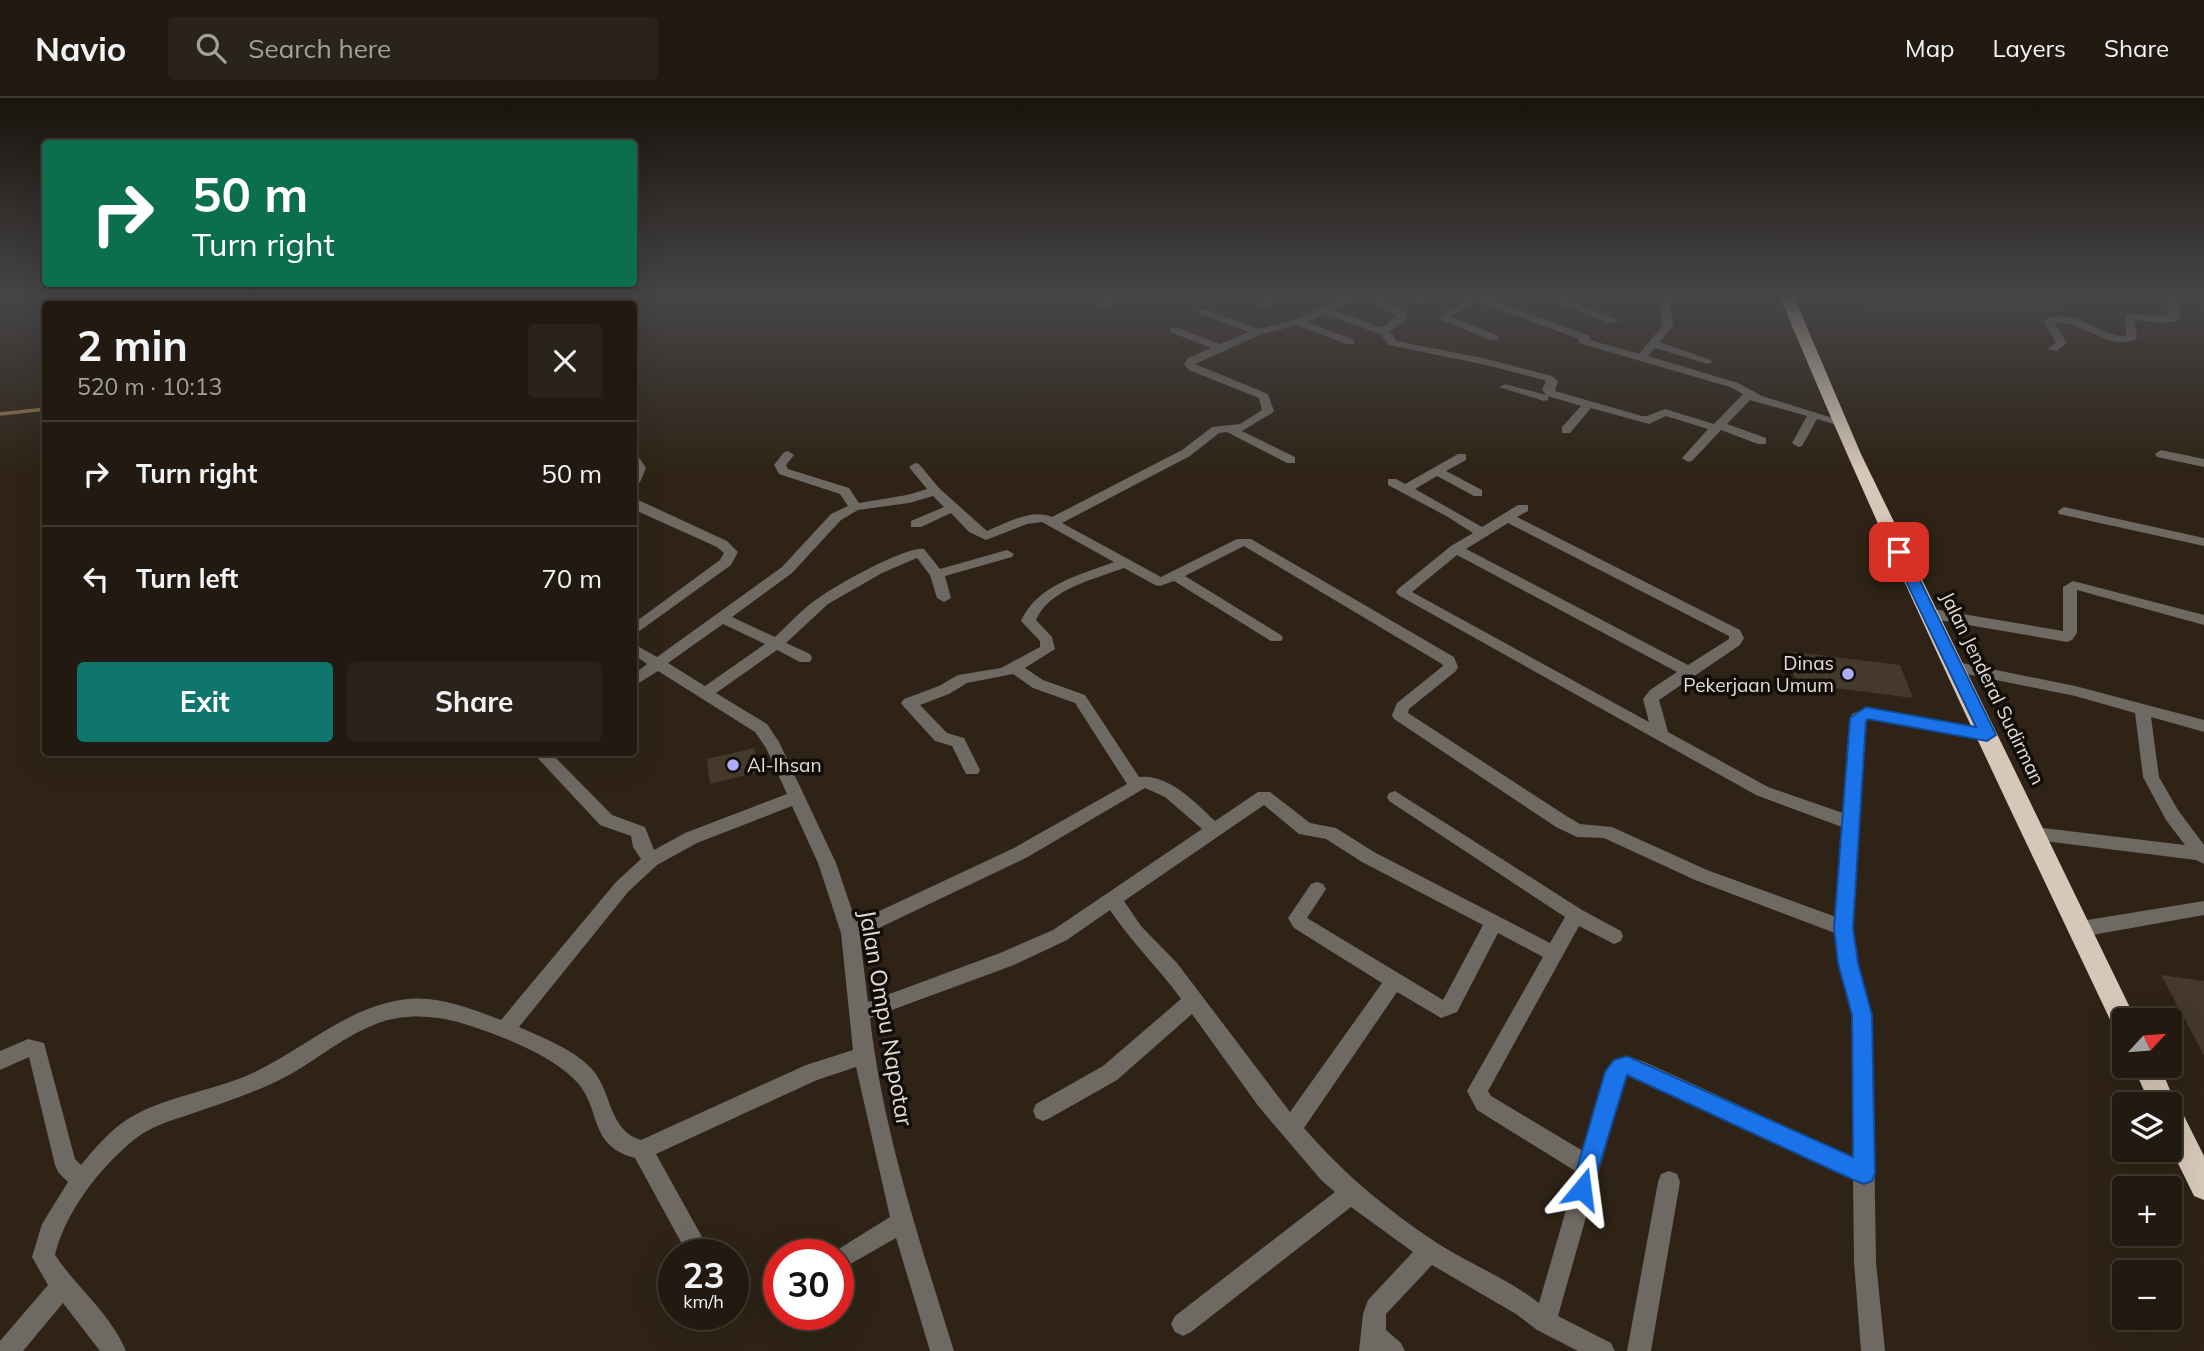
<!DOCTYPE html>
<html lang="en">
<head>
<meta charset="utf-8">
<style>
	body { margin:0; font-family:Mulish,sans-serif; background:#2a2319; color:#f1f3f6; height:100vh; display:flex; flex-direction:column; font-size:26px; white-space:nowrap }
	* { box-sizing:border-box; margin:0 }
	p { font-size:23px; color:#a2a19f }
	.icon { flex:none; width:38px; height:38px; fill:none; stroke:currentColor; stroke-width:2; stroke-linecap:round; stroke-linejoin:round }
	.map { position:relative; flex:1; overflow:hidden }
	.side { position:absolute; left:42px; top:203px; width:595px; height:455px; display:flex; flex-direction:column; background:#221a10; border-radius:7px; box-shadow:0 7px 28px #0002,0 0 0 2px #3f3830 }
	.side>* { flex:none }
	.top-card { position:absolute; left:42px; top:42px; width:595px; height:147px; border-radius:7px; box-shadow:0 7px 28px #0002,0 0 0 2px #3f3830; background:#0b6e4f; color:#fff; overflow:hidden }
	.needle { width:46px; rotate:64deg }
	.tools { position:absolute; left:2112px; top:910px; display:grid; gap:14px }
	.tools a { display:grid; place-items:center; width:70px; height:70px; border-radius:7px; background:#221a10; box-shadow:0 7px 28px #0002,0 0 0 2px #3f3830; font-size:35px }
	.speed { position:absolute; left:658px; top:1141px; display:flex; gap:14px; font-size:35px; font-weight:700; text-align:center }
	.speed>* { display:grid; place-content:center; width:91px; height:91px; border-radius:50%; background:#221a10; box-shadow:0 7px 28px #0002,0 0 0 2px #3f3830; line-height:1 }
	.speed small { font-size:18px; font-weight:400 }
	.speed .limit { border:10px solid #d22; background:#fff; color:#111 }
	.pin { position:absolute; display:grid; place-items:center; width:60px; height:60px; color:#fff; margin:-30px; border-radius:14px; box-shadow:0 4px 10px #0006 }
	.me { position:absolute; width:77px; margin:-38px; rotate:16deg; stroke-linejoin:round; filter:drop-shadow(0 0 5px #0008) }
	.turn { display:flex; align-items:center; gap:24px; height:147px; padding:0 35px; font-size:32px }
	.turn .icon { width:91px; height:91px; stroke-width:2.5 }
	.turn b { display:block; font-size:49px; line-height:60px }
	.round { display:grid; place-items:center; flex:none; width:74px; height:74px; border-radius:7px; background:#2a2319 }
	.summary { display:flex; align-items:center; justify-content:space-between; height:119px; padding:0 35px }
	h1 { font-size:42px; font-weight:700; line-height:52px }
	.cta { display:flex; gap:14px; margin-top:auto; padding:14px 35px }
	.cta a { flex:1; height:80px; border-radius:7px; background:#0f766e; color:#fff; font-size:28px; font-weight:700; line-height:80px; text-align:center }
	.cta a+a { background:#2a2319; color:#f1f3f6 }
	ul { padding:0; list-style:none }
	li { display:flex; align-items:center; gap:21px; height:105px; padding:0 35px; border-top:2px solid #3f3830 }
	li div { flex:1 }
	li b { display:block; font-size:26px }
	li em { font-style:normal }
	header { display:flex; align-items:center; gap:42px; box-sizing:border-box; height:98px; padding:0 35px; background:#221a10; border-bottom:2px solid #3f3830 }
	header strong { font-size:33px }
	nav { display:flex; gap:38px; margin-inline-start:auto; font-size:24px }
	.search { width:490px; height:63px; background:#2a2319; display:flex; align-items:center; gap:18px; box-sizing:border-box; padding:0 24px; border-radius:7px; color:#a2a19f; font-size:26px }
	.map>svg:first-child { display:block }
	.built { fill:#392a18 }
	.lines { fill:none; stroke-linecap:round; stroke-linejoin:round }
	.stream { stroke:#947547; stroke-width:3.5 }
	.building { fill:#44392b }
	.minor { fill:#6e6962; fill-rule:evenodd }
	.highway { fill:#d6c8b8; fill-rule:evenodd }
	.route { fill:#1a73e8; stroke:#114b97; stroke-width:2 }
	.poi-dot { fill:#abaffb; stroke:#120d08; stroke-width:2.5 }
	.labels { text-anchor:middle; stroke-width:7; stroke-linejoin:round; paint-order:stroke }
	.poi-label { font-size:19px; fill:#e4ddd5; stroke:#120d08; text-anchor:end }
	.street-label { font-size:19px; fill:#e4ddd5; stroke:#120d08 }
	.near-street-label { font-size:23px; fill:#e4ddd5; stroke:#120d08 }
</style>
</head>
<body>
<header>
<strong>Navio</strong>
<div class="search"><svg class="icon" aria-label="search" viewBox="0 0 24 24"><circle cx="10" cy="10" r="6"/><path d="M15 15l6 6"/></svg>Search here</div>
<nav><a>Map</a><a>Layers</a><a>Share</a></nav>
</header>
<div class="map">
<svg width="2204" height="1253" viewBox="0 0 2204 1253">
	<rect width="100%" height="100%" fill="#2e2316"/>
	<path class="built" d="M1807,199h343l-19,7 -67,2 -53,8 -202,-11z"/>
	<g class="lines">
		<path class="stream" d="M308,206l2,-7
			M0,316l46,-5"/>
	</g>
	<path class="building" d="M1786,553l114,14 13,33 -117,-15z
		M754,650l5,24 -49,12 -3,-25z
		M2161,877l43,6v74z"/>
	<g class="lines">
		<path class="minor" d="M113,199h17l19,7h-15z
			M278,199h17l-20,7h-14z
			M432,199h10l5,7h-10z
			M1109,199h13l-18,12h-8v-4z
			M1269,199h13l-16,11h-8v-4z
			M1345,199h14l-26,13 49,18 14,-12 -33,-19h13l31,16v4l-17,15 7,9 90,18 65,17 6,5 -3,10 87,25h5l18,-7 49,15 29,-30 -13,-7 -151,-44v-4l-103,-38 -25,15 47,20v4h-8l-48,-20 -2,-4 28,-19h17l105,39v4l49,14 24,-29 -4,-28h10l4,28 -13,17 53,19 -5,3 -53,-16 -7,8 90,27 24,13 84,26 -6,4 -23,-7 -15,27 -4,1 -6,-4 15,-27 -57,-16 -23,24 39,14v6h-8l-37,-14 -29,31 -4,1 -6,-4 26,-29 -42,-13 -17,8 -58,-16 -21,25h-8v-6l19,-21 -33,-10v4l-4,1 -45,-14 6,-3 41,11 -4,-6 4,-7 -2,-2 -58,-15 -97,-20 -9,-11 -56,-20 -17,8 47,18v4h-8l-49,-19 -35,9 -67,30 73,30 6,17 -2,2 -30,18 53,26v6h-8l-60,-31 -8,1 -29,23 -128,67 99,54 76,-38h14l203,118 4,10 -2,4 -47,38 -1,4 160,104 12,7 32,3 95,43 129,47 6,-90 -86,-32 -358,-200 -2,-3 2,-3 53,-43 22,-13 -25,-16 -60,-32v-6h8l9,5 53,-30h8v6l-20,11 36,19v6h-8l-37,-20 -22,13 67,38 36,-22h10v6l-11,6 223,113 4,8 -4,7 -81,55 9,32 100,55 75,26 7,-95 2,-4 14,-6 128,23 2,4 -8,6 -120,-22 -2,2 -13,207 4,35 15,52 4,247 9,89h-24l-7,-89 -1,-83 -216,-100 -11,-3 -68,240 53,27 4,8h-37l-41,-21 -21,-16 -84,-49 -46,49v16l15,13 4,8h-46l4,-37 5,-14 45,-48 -62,-45 -160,125 -8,4 -8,-4 -4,-8 4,-8 160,-124 -13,-11 -63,-74 -67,-93 -75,66 -67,38 -7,3 -7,-3 -3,-7 3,-7 67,-38 78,-67c-22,-31 -50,-57 -71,-89l-43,30 -53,25 -144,53c13,114 50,224 84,333h-24l-34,-113 -58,33v-16h-9l61,-38 -34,-150 -39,13 -161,74 56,101h-24l-53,-97c-49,-13 -32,-51 -61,-79 -27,-26 -69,-41 -103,-53 -27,-9 -55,-13 -83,-6 -36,10 -66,36 -97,54 -33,18 -68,29 -103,41 -19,6 -38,12 -53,24 -34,27 -70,73 -80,116 22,33 56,59 71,96h-26l-37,-48 -40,48h-23v-10l48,-56 -16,-28 10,-33 26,-42 -10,-10 -3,-7 -26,-108 -29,13v-19l28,-12 16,4 31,116 6,6c15,-18 30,-36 50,-48 35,-20 78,-26 115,-41 54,-23 101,-71 162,-77 32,-3 64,10 93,21l115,-138 25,-23 -8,-12 -2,-11 -31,-11 -68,-73h18l62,63 33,12 9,23 31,-17 102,-39 -21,-46 -11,-16 -97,-61 -24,15v-12l13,-10 -13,-9v-11l23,13 125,-90 49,-53 17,-8 -8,-12 -61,-20 -5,-9 10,-13 4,-1 6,4 -8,10 2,4 61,19 10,15 48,-8 20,-6 -18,-22 6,-4 4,1 20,24 48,43c19,-8 45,-23 65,-14l130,-67 30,-23 28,-3 22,-14 -3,-12 -70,-28 -5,-6 4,-6 23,-10 -41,-16v-4h8l42,16 29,-12 -50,-18v-4h8l52,19 35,-9zM933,398l11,11 -33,14v6h10l30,-14 18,19 17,8 41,-16 15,-2 72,40c-35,13 -77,23 -93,59l19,20v6l-39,21 -43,7 -19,11 -35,13 -3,4 3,4 31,34 17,5 14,28h12l2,-4 -16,-32 -17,-5 -27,-28 29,-11 18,-11 46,-9 20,14 42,15 52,81 -113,64 -158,74 -20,-59 -57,-121 -12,-18 -51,-31 61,-43 23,12h10l2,-4 -2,-4 -24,-11 42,-39 54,-31 35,-15 13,17 7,23 7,4 7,-4 -6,-22 67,-19 2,-3 -7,-4 -67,19 -16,-20c-18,-3 -87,36 -104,48 -17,11 -31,27 -45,40l-43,-20 60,-44 49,-53 17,-10 51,-7zM1508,425l221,113v3l-41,26 -222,-116zM1244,448l198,118 1,2 -46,37 -5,12 2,4 162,108 21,10 27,1 91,42 140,53 4,30 13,52 1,142 -206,-94c-8,-3 -23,-9 -31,-4 -15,9 -28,74 -33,92l-92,-55 -3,-5 91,-165 35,18 7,-3 2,-5 -2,-5 -39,-21 -187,-119 -6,2 -2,4 2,4 176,116 -15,26 -176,-91 -38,-24 -26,-5 -40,-31h-12l-43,29c-19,-18 -47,-48 -76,-44l-54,-82 -42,-15 -18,-12 30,-19 -3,-12 -16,-17c13,-31 59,-41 88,-52l31,17 5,1 14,-5 97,60h10l2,-3 -2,-3 -96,-59zM1457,457l220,117 -27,18 -7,9 6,23 -237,-130zM723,526l42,20 -60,42 -37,-23zM1145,690l20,9 37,32 -149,101 -53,23 -132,49 -8,-65 166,-79zM1264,707l35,29 27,5 36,23 121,63 -40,75 -136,-82 19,-29 -3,-5 -6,-2 -6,2 -23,34 6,10 88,55 -92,129 -113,-149 -36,-37 -17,-25zM792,708l26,57 23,70 12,117 -47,15 -165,75c-34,-10 -28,-50 -51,-73 -19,-19 -47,-29 -71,-40l109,-135 29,-27 40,-22zM1498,835l45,24 -76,134 10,19 100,62 -38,131c-31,-24 -69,-39 -102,-60 -51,-34 -93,-69 -133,-115l93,-136 44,26 16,-6z
			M1411,199h12l6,5 -9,2z
			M1542,199h15l62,24 -9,2z
			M2163,199h10l8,21 -1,2 -15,3 -30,-3 2,18c-24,16 -54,-18 -83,-15l13,20 -10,8 -9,-2 8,-7 -12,-19 3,-5c37,-8 51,19 79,18l-1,-22 45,2z
			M2161,352l43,9v8l-47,-10 -2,-3z
			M634,357l4,1 8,12 -6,14 -6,4z
			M634,400l93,43 11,11 -7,13 -97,70v-12l86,-63 4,-7 -7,-6 -80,-36 -3,-3z
			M2064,409l140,31v8l-145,-32 -1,-3z
			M2073,483l131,34v10l-127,-35v43l-5,7 -5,2 -140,-24 -7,-5 7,-5 136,23v-44z
			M1952,563l123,25 129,34v12l-53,-15 8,60 19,33 26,35v19l-8,-4 -167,-21 -3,-5 3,-5 6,-2 150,18 -19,-25 -23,-43 -8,-64 -60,-17 -128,-26 -2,-4z
			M2204,803v14l-123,22 -7,-3 -2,-5 2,-5 7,-3z
			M1669,1073l8,3 3,8 -29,169h-24l31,-169 3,-8z"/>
		<path class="highway" d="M1780,199h14l67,157 275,566h-12v13l-9,-3c-115,-243 -232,-484 -335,-733z
			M2133,968h27l17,41 3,1 24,48v44l-10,-4 -24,-49v-43h-20z"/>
	</g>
	<linearGradient id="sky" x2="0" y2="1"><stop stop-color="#19130c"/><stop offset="0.53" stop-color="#464547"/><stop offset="1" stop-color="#464547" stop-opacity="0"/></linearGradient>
	<rect width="2204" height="375" fill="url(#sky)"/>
	<path class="route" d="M1899,450l7,4 90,183 -9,6 -119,-22 -2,2 -13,207 5,35 14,52 3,158 -3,8 -8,3 -8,-3 -229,-106 -37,121 -8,4 -7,-4 -4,-7 34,-117 9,-12 13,-4 226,101 -1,-142 -14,-52 -4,-35 16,-210 16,-11 110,20 -84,-175z"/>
	<g class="poi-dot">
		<circle cx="1848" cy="576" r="7"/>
		<circle cx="733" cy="667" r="7"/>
	</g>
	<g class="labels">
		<g class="poi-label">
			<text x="1834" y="572">Dinas<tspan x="1834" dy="22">Pekerjaan Umum</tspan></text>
			<text x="747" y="674" text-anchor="start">Al-Ihsan</text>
		</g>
		<g class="street-label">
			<text transform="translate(1993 590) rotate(64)" y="7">Jalan Jenderal Sudirman</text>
		</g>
		<g class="near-street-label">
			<text transform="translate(886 920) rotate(80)" y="8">Jalan Ompu Napotar</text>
		</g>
	</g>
</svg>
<div class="tools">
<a><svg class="needle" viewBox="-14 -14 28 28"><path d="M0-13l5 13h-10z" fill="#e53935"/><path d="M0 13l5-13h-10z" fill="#a2a19f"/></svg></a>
<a><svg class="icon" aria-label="layers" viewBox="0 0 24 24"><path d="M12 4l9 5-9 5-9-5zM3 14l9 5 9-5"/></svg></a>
<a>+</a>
<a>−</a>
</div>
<div class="speed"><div>23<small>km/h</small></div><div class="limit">30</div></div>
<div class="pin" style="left:1899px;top:454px;background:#d93025"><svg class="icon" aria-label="arrive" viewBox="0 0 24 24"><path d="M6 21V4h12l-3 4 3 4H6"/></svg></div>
<svg class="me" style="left:1582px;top:1091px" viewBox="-20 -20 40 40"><path d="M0-17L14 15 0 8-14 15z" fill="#1a73e8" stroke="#fff" stroke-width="4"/></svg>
<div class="top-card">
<div class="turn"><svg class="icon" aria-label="right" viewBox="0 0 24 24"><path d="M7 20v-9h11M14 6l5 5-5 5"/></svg><div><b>50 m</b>Turn right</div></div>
</div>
<section class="side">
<div class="summary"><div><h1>2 min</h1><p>520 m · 10:13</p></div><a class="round"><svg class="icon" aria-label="close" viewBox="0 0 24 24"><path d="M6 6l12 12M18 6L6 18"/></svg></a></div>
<ul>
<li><svg class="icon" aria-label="right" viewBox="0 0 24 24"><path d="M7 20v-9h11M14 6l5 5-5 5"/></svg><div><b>Turn right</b></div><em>50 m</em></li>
<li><svg class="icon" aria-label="left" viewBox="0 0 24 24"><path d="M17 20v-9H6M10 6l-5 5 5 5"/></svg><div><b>Turn left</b></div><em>70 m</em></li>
</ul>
<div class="cta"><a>Exit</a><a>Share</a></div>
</section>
</div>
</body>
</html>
